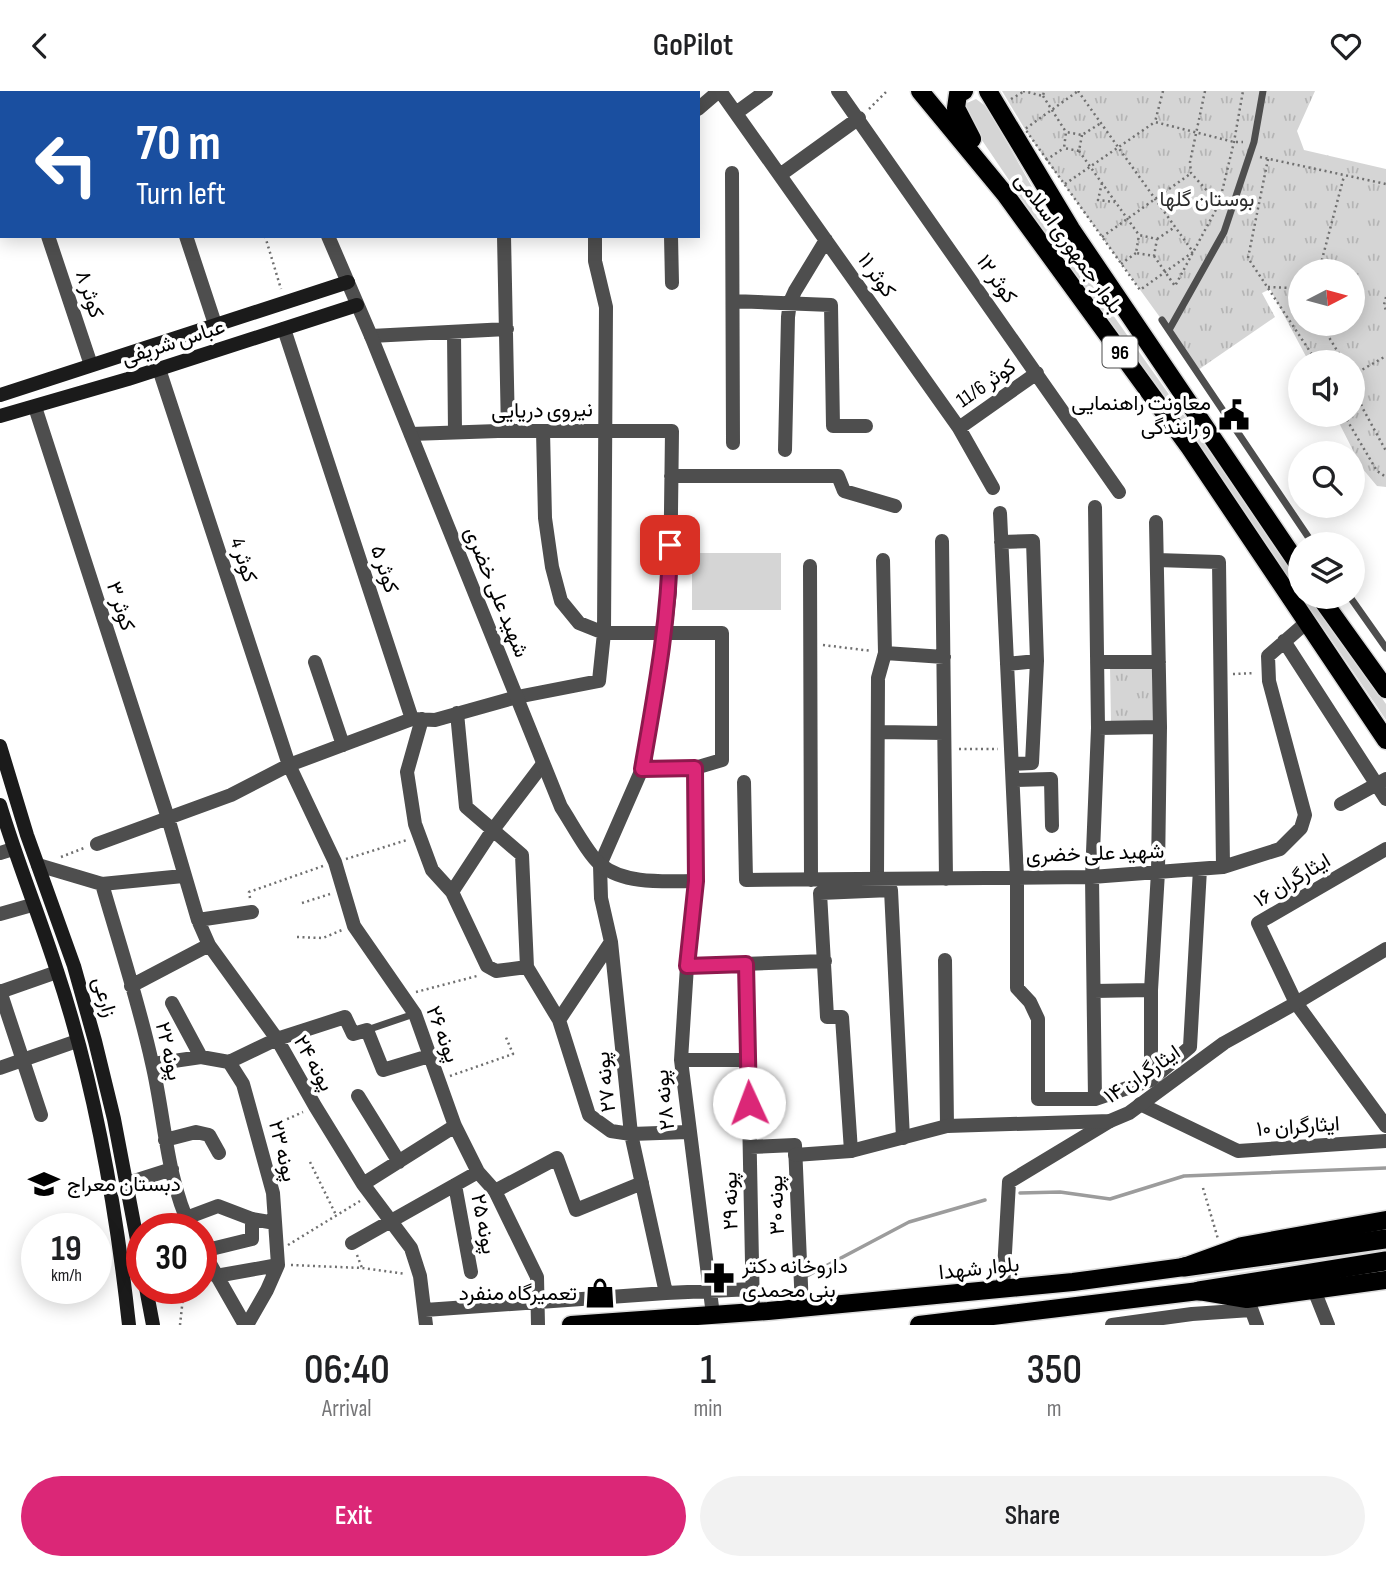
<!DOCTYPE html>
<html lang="en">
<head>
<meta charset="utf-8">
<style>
	body { margin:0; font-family:"Sofia Sans Condensed",Vazirmatn,sans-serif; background:#f2f2f2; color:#202124; height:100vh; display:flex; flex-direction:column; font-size:26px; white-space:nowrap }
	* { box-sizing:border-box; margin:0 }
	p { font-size:23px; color:#757577 }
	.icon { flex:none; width:38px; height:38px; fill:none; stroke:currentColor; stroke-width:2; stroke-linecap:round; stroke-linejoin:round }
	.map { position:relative; height:1234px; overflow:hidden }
	.sheet { display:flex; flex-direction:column; background:#fff; flex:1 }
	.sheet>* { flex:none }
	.top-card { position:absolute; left:0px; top:0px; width:700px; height:147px; box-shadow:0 4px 18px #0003; background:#1a4fa0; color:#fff; overflow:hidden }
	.needle { width:46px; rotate:84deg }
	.tools { position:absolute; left:1288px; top:168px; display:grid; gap:14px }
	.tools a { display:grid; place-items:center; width:77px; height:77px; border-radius:50%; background:#fff; box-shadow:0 4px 18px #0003; font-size:35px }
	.speed { position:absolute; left:21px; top:1122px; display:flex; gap:14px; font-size:35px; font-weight:700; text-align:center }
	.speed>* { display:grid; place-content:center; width:91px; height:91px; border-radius:50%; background:#fff; box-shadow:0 4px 18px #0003; line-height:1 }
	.speed small { font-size:18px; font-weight:400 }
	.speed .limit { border:10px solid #d22; background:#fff; color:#111 }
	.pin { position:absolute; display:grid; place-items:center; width:60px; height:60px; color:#fff; margin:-30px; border-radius:14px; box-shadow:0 4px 10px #0006 }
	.me { position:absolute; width:77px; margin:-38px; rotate:358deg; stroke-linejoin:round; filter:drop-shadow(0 0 5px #0008) }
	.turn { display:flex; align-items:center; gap:24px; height:147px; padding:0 21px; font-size:32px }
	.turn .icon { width:91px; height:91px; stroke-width:2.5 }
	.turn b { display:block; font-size:49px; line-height:60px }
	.eta { display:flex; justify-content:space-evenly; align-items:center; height:119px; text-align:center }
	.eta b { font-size:42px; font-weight:600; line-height:49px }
	.button { display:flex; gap:14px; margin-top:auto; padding:14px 21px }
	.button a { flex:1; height:80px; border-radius:42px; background:#db2777; color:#fff; font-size:28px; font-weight:600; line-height:80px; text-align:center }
	.button a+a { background:#f2f2f2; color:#202124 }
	header { display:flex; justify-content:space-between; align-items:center; height:91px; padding:0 21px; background:#fff; font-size:32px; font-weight:600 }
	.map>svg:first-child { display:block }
	.grass { fill:#d5d5d5 }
	.park { fill:url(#park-tufts); fill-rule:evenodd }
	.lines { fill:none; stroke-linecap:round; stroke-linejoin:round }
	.stream { stroke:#9c9c9c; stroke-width:3.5 }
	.primary-casing { stroke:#dbdbdb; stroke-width:21 }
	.trunk-casing { stroke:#dbdbdb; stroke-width:23 }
	.path { stroke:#707070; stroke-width:2.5; stroke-dasharray:2 3.5; stroke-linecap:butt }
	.service { stroke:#4e4e4e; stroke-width:7 }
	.minor { stroke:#4e4e4e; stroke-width:14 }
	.tertiary { stroke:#4e4e4e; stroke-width:14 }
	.secondary { stroke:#1b1b1b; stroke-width:14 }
	.primary { stroke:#000; stroke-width:18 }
	.trunk { stroke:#000; stroke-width:19 }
	.route-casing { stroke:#8e194d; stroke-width:18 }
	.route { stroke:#db2777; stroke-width:12 }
	.labels { text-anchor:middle; stroke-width:7; stroke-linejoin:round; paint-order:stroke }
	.shield { fill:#fff; stroke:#4c4c4c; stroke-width:2 }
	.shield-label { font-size:19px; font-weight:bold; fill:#000 }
	.park-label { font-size:21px; fill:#2c2c2c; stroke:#fff }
	.street-label { font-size:21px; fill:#000; stroke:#fff }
	.poi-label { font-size:21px; fill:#000; stroke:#fff; text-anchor:end }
</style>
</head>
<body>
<header><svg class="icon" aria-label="back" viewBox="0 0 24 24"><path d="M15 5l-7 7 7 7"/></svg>GoPilot<svg class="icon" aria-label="heart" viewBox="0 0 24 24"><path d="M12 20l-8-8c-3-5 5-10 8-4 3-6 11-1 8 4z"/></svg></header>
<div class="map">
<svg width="1386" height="1234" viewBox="0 0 1386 1234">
	<defs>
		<pattern id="park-tufts" width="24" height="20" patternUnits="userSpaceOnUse" patternTransform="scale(1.75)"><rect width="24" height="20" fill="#d5d5d5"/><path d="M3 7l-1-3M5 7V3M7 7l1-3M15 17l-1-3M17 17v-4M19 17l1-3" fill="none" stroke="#b5b5b5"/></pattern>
	</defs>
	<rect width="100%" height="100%" fill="#fff"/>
	<path class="grass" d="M976,8l11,8 54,96 55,88 204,289v14l-256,-362 -77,-114v-15z
		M692,462h89v57h-89z
		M1302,506h10l74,107v16z"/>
	<path class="park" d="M1002,0h313l-18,40 7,19 82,19v318l-9,-1 -15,-18 -27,-53h18v-53h-44l-39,-73 -8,4 13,24 -77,53 -169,-234zM1300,180h53v53h-53z
		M1110,576h42l2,54 -43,1z"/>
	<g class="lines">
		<path class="stream" d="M1020,1102l40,-1 50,7 74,-23 202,-8
			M805,1186l104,-55 76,-22"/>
		<g class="primary-casing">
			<path id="primary" d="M920,0l85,103 185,254 196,292
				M964,0l-6,3 -2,14 16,31
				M988,0l83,138 229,338
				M1320,506l66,92
				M571,1234l197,-14 305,-29 111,-15 58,-21 144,-26
				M919,1234l280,-34 48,8 139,-19"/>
		</g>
		<g class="trunk-casing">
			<path id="trunk" d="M1184,1176l202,-28
				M1199,1200l187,-30"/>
		</g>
		<path class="path" d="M219,0l1,2
			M1023,0l20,5 1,-5
			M1078,0l115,161 -53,38 -115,-161z
			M1163,0l-8,31 79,20h9
			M1205,0l-15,71 1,11 28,31
			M1043,5l23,36
			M1011,8l12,-7
			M869,18l18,-18
			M1082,44l-3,16 -15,-3 2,-16 16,3 19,-12
			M1079,60l60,84 18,4 -3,17 -18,-3 3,-18
			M1260,66l126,27
			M1268,68l-20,99 69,104
			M1046,69l18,-12
			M1102,92l-4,17 17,2
			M1065,93l90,-62
			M265,145l16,53
			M1102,146l88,-63
			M1157,148l18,-12
			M1154,165l21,30 44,-82 15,-62 9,-51
			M1121,173l15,-11
			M1319,180l25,-95
			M1268,196l23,1 9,5
			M1386,206l-2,8 2,5
			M1321,233l23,38
			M1353,284l33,-19
			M1353,287l9,29 24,44
			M1344,324l33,56 9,6
			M823,554l49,6
			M1233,583l22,-1
			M959,658h39
			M61,766l23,-9
			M346,768l61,-19
			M250,807l-1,-6 74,-26
			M302,812l28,-9
			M297,846l26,1 19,-8
			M416,901l61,-16
			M450,985l63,-22 -8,-19
			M267,1037l36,-16
			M310,1071l26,53
			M1203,1097l15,51
			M288,1154l72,-44
			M357,1164l5,13
			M291,1174l71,3 44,6
			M180,1234l4,-37"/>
		<path class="service" d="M1162,229l151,224
			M1169,239l55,-98 30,-90 9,-51
			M1350,506l36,51
			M367,939l47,-16"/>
		<path class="minor" d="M0,0l2,5
			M138,0l1,2
			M452,0v2
			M507,0v2
			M584,0v2
			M720,0l239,337 34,60
			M838,0l281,401
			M290,2v-2
			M362,2v-2
			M698,18l21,-18
			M736,22l30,-22
			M732,82l1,270
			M780,84l79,-57
			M48,145l43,129
			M186,145l29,88
			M504,145l4,195
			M671,145l1,47
			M733,210l98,4 2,121h33
			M284,238l128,390 23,1 82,-23 82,-16 5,-48 2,-326 -11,-46v-25
			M454,242l1,99
			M371,245l136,-7
			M159,278l130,396 46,97 19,64 61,88 40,112 23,46 17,19 42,86 1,48
			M35,316l133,411 30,102 11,25 68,94 38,67 48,78 48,64 9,28 6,49
			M959,337l78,-55
			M543,340l2,87 7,49 9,34 18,22 25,10h118v127l-27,8 1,113 -9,85 -6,94 32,255
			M411,343l87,-3h174l-2,160 -5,43 -23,135 -42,96 1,33 10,44 20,192 35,159
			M785,359l3,-133 2,-15 5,-11 31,-51
			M671,385h167l6,15 51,15
			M1095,416l3,221 -6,149 3,222
			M1000,422l17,364v111l13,14 8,17v80h57l56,-19 39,-33 10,-178
			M942,450l4,338
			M1001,451l32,-1 4,120 -5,102 -20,1
			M883,469l2,93
			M1157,469l62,2 4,305
			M810,475l1,314
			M1284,550l102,158
			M315,571l28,83
			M1097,571h62
			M1007,573l30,-3
			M457,622l9,94 56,48 5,112
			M422,628l-15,53 8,52 17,46 20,22 35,74 9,5 31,-4 32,53 30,95 22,16 20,3 57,-2
			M1098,637l62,-1
			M878,641l66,1
			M642,678l53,-1
			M1013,689l38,-1 1,47
			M744,691l2,98 346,-3 131,-10 57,-18 21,-21 4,-13 -36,-134 -1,-25 40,-35
			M1341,713l45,-25
			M97,753l134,-49 58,-30 123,-46
			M1386,758l-128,74 38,80 90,123
			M0,762l13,-4
			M38,774l64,19 81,-8
			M877,787l1,-200 7,-25 59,4
			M102,793c17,59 37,119 50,179 13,55 14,114 39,166
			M452,801l40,-61 51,-67
			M0,823l32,-9
			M198,829l54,-8
			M945,869l2,166
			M746,873l7,348
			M687,875l138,-5
			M131,895l78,-41
			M0,900l41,124
			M1094,900l57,-1
			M0,901l57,-20
			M172,912l29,54
			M559,929l52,-78
			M681,969h67
			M229,971l48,-23 68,-22 8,17 14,-4 16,40 46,-14
			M153,973l48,-7 28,5 14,22 30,109 5,72 -11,25 -20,35
			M0,977l77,-27
			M1151,989v-90l7,-118 2,-145 -4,-205
			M358,1005l41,66
			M1140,1013l98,47 148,-10
			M165,1049l31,-8 13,3 10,18
			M750,1056l45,-2 7,163
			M851,1060l-9,-134h-15l-7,-124 71,-3 12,248
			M128,1092l44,-14
			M363,1093l92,-58
			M455,1094l16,87
			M495,1100l62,-33 19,52 66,-27
			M186,1127l32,-12 34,13 23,4
			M352,1152l126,-71
			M201,1157l44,77
			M203,1160l49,-12v-20
			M216,1185l62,-11
			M1003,1197l6,-106 101,-61
			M1314,1199l14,35
			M1249,1212l8,22
			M425,1219l241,-17 87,-4
			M1112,1234l80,-11 59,-4"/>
		<path class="tertiary" d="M265,0l1,2
			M328,145l43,100 190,471c10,15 28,49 40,58 24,20 66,16 95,16
			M795,1064l56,-4 96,-25 163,-5 19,-8 95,-70 72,-40 90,-54"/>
		<path class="secondary" d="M0,304l348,-113
			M0,325l128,-37 229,-74
			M0,655l27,89 47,131 21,75 19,78 28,147
			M0,714c17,56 39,110 57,166 38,114 59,235 72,354
			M146,1197l7,37"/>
		<use href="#primary" class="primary"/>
		<use href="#trunk" class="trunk"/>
	</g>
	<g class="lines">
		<g class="route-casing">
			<path id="route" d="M670,454c-1,76 -15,149 -28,224l53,-1 1,113 -9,85 59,-2 3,139"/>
		</g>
		<use href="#route" class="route"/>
	</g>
	<defs>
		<g id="civic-bare" transform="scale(2.415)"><path d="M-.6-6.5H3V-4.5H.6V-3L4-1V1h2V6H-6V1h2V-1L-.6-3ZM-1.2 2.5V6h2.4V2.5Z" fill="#000" stroke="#fff" stroke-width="2.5" paint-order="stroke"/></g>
		<g id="school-bare" transform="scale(2.415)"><path d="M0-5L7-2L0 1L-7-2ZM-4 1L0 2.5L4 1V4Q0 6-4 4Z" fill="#000" stroke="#fff" stroke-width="2.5" paint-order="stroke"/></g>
		<g id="pharmacy-bare" transform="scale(2.415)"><path d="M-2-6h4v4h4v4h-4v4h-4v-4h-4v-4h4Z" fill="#000" stroke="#fff" stroke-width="2.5" paint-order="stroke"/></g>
		<g id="shop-bare" transform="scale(2.415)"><path d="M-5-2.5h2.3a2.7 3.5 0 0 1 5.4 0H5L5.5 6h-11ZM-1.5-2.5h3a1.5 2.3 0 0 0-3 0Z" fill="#000" stroke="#fff" stroke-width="2.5" paint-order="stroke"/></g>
	</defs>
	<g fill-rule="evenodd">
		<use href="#civic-bare" x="1234" y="324"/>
		<use href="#school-bare" x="44" y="1093"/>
		<use href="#pharmacy-bare" x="719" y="1187"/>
		<use href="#shop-bare" x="600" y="1202"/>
	</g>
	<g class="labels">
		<rect class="shield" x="1102.5" y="245.5" width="35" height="31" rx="5"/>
		<g class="shield-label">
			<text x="1120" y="268">96</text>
		</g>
		<g class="park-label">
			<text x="1207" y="115">بوستان گلها</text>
		</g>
		<g class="street-label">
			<text transform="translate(1069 152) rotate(54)" y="7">بلوار جمهوری اسلامی</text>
			<text transform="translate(877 184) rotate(55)" y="7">کوثر ۱۱</text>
			<text transform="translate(997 188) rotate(55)" y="7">کوثر ۱۲</text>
			<text transform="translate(90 203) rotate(72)" y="7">کوثر ۸</text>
			<text transform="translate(173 251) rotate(-18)" y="7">عباس شریفی</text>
			<text transform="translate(986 292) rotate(-35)" y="7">کوثر 11/6</text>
			<text transform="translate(542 319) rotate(-1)" y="7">نیروی دریایی</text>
			<text transform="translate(244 469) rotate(72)" y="7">کوثر 4</text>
			<text transform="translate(385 478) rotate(72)" y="7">کوثر ۵</text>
			<text transform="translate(497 501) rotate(68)" y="7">شهید علی خضری</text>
			<text transform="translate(121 515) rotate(72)" y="7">کوثر ۳</text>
			<text transform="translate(1095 762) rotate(-2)" y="7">شهید علی خضری</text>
			<text transform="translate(1292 789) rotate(-31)" y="7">ایثارگران ۱۶</text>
			<text transform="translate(105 906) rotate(74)" y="7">زارعی</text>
			<text transform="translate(443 943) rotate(69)" y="7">پونه ۲۶</text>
			<text transform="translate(169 960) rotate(77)" y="7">پونه ۲۲</text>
			<text transform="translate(314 972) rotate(61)" y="7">پونه ۲۴</text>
			<text transform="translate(1142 983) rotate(-34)" y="7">ایثارگران ۱۴</text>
			<text transform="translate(605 991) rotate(-96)" y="7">پونه ۲۷</text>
			<text transform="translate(664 1009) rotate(-96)" y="7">پونه ۲۸</text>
			<text transform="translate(1298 1035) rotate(-4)" y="7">ایثارگران ۱۰</text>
			<text transform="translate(283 1060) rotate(76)" y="7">پونه ۲۳</text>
			<text transform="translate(730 1110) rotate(-91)" y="7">پونه ۲۹</text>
			<text transform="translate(776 1114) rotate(-92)" y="7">پونه ۳۰</text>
			<text transform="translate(484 1133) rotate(79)" y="7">پونه ۲۵</text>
			<text transform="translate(979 1177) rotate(-6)" y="7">بلوار شهدا</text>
		</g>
		<g class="poi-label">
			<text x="1211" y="319">معاونت راهنمایی<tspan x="1211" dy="24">و رانندگی</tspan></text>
			<text x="67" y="1100" text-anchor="start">دبستان معراج</text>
			<text x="742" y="1182" text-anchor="start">داروخانه دکتر<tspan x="742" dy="24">بنی محمدی</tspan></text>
			<text x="577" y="1209">تعمیرگاه منفرد</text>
		</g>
	</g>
</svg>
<div class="tools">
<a><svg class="needle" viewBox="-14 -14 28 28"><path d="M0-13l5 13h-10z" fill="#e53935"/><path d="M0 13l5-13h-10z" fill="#757577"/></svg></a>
<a><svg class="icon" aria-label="sound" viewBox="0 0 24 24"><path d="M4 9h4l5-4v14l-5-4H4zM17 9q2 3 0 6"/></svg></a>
<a><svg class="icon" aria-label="search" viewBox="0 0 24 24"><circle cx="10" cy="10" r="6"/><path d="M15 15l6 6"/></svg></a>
<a><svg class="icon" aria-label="layers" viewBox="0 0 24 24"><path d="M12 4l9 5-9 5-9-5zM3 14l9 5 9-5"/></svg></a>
</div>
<div class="speed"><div>19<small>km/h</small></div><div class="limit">30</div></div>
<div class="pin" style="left:670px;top:454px;background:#d93025"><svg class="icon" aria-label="arrive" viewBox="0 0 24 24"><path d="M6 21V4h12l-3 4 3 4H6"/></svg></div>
<svg class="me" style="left:749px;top:1012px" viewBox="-20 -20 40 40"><circle r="19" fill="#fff"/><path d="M0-13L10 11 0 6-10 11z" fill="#db2777"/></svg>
<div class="top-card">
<div class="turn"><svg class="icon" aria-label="left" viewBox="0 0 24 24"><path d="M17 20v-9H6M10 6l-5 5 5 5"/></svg><div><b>70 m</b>Turn left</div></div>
</div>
</div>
<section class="sheet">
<div class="eta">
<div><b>06:40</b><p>Arrival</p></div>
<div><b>1</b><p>min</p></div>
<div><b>350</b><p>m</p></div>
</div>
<div class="button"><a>Exit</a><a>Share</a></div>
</section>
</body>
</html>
